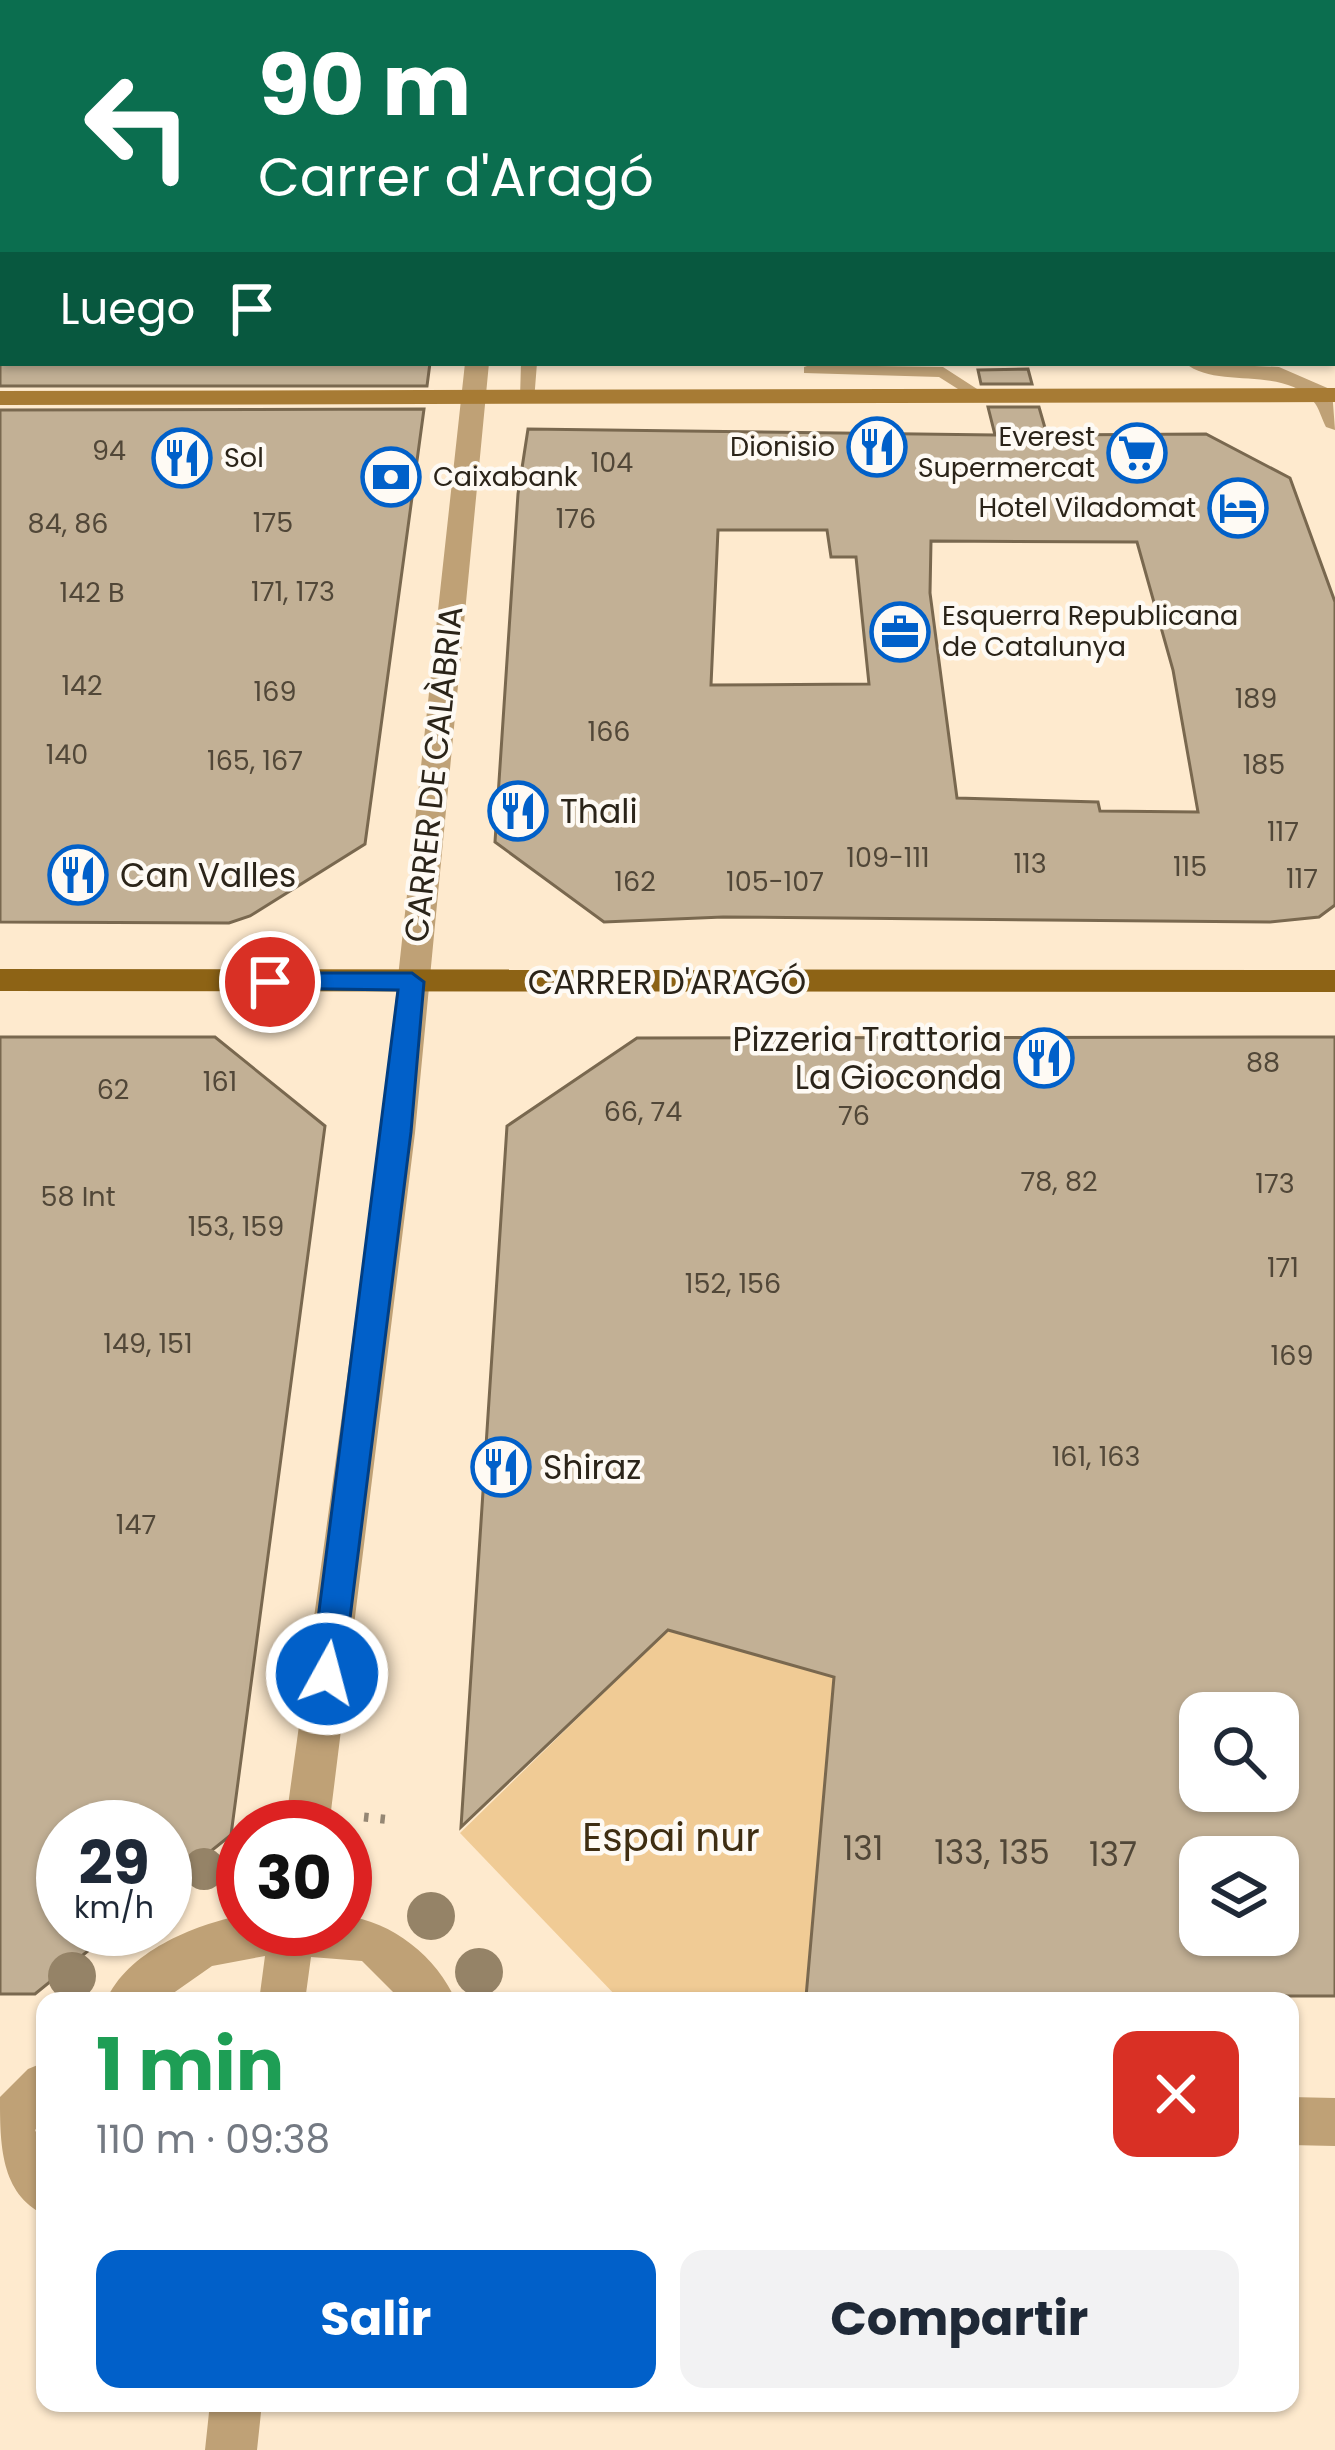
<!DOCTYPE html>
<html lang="es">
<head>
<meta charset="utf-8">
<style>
	body { margin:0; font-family:Poppins,sans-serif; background:#f2f2f3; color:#1f2937; height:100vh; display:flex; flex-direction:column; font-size:45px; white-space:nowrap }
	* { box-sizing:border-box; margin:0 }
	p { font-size:39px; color:#747a83 }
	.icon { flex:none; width:66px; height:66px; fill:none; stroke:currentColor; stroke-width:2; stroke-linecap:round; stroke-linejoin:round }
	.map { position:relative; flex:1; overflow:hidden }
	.side { position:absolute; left:36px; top:1992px; width:1263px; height:420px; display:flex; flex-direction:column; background:#fff; border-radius:24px; box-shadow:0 3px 9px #0004 }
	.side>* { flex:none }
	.guide { position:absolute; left:0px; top:0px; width:1335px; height:366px; box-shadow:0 3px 9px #0004; background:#0b6e4f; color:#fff; overflow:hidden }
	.buttons { position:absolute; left:1179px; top:1692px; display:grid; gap:24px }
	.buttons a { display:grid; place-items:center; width:120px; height:120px; border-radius:24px; background:#fff; box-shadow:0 3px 9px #0004; font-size:60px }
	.speed { position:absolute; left:36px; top:1800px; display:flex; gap:24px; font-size:60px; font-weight:700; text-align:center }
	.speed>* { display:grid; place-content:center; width:156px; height:156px; border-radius:50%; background:#fff; box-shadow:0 3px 9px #0004; line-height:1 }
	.speed small { font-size:30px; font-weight:400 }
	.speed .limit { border:18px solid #d22; background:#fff; color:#111 }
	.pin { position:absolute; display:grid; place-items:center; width:102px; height:102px; color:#fff; margin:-51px; border:6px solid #fff; border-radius:50%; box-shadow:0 3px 12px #0007 }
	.me { position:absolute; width:132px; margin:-66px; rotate:7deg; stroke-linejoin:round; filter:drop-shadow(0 0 9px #0008) }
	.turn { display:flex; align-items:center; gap:42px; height:252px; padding:0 60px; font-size:54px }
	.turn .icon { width:156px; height:156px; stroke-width:2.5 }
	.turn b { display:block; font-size:84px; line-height:102px }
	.then { display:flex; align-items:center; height:114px; padding:0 60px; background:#0003; gap:24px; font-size:45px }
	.round { display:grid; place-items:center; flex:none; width:126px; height:126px; border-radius:24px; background:#f2f2f3 }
	.head { display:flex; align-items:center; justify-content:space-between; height:204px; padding:0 60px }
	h1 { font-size:72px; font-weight:700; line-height:90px; color:#1e9e55 }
	.action { display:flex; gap:24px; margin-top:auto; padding:24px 60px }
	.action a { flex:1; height:138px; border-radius:24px; background:#0160c9; color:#fff; font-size:48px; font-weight:700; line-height:138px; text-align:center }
	.action a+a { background:#f2f2f3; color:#1f2937 }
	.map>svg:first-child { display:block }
	.green { fill:#f0cb95 }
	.building { fill:#c2b095; stroke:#79684f; stroke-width:3; fill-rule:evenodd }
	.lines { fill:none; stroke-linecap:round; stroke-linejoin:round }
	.path { stroke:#958774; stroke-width:9; stroke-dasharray:4.5 12; stroke-linecap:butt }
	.lane { fill:#bfa176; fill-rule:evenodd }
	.street { fill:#bfa176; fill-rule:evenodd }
	.secondary { fill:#a77b34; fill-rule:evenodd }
	.primary { fill:#8d6315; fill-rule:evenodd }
	.tree { fill:#958367 }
	.route { fill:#0160c9; stroke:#013e83; stroke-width:3 }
	.labels { text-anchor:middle; stroke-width:9; stroke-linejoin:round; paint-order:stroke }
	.far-poi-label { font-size:27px; fill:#2b2419; stroke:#fefaf4; text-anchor:end }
	.number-label { font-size:27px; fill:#514738 }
	.street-label { font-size:33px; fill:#2b2419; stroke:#fefaf4 }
	.poi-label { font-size:33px; fill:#2b2419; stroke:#fefaf4; text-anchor:start }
	.near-number-label { font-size:33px; fill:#514738 }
	.near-park-label { font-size:39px; fill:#3f2e12; stroke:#fefaf4 }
</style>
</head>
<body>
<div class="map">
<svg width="1335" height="2450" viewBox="0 0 1335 2450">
	<rect width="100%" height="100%" fill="#feeace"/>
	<path class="green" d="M668,1630l166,47 -29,320 -187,1 -158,-165z"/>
	<path class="building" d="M0,363h430l-3,23h-427z
		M1028,369l4,15h-51l-3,-14z
		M988,407h51l8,28 159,-1 84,44 45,124v303l-16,12 -49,5 -547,-5 -119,5 -109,-80 23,-348 10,-65 467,6zM718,530h109l4,27h25l13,127 -158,1zM931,541l206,1 36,128 25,142 -98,-1 -2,-9 -141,-4 -27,-205z
		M424,409l-59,435 -115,72 -21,7 -229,-1v-512z
		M0,1037h215l110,89 -94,709 -66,53v-61h-102v102h52l-80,65h-35z
		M1335,1037v959l-529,1 28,-320 -166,-47 -207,197 46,-701 130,-88zM1200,1713h78v78h-78zM1200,1857h78v78h-78z"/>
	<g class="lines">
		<path class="path" d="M364,1817l28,3"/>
		<path class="lane" d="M521,363h16l-3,38 -14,-3z
			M810,365l133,2 48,31 -14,3 -38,-24 -135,-4v-6z"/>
		<path class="street" d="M502,0h20v3h-20z
			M1166,0h20l1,3h-20z
			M1332,277h3v14h-3z
			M465,363h24l-74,770 -86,694h-44l96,-694z
			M1185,363l94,4 53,23 3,40 -9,-3c-4,-7 -7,-20 -13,-26 -31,-36 -96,-11 -128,-38z
			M243,1915v14h102v-13c47,5 92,41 111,85h-54l-40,-40 -51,-4 -6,44h-46l6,-45 -53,10 -50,35h-56c21,-49 87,-76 137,-86z
			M45,2062v58l-10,10 10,21v64c-45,-21 -45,-72 -45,-118l28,-28z
			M1290,2097l45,1v48l-45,-1z
			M210,2403h52l-5,47h-52z"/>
		<path class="secondary" d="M0,32h3v12h-3z
			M1332,36h3v12h-3z
			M0,112h3v12h-3z
			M0,171l3,1v14l-3,-1z
			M0,206h3v14h-3z
			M1335,388v14l-1335,3v-14z"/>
		<path class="primary" d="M0,969l1335,1v22l-1335,-1z"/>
	</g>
	<g class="tree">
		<circle cx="204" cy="1869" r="21"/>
		<circle cx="431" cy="1916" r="24"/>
		<circle cx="479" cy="1972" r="24"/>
		<circle cx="72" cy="1976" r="24"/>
	</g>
	<path class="route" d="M270,973h142l12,9 -13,150 -68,542 -5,10h-22l-5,-10 87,-684 -136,-2 -4,-6z"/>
	<defs>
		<g id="restaurant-ring" transform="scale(3)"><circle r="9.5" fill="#fefaf4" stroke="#0160c9" stroke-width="1.5"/><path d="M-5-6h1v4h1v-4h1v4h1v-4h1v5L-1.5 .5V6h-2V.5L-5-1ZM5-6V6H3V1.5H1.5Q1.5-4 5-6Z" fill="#0160c9"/></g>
		<g id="supermarket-ring" transform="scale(3)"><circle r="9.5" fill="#fefaf4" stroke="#0160c9" stroke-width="1.5"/><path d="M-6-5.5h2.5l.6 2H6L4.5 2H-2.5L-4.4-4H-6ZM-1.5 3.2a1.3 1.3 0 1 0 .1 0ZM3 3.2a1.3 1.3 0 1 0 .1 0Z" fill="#0160c9"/></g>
		<g id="bank-ring" transform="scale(3)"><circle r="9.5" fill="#fefaf4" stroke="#0160c9" stroke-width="1.5"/><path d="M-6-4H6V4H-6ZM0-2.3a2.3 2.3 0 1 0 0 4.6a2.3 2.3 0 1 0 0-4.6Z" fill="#0160c9"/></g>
		<g id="hotel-ring" transform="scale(3)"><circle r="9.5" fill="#fefaf4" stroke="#0160c9" stroke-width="1.5"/><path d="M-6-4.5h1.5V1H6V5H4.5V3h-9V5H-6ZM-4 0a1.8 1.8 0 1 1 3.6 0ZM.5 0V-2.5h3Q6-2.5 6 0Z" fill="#0160c9"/></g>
		<g id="office-ring" transform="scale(3)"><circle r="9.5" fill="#fefaf4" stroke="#0160c9" stroke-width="1.5"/><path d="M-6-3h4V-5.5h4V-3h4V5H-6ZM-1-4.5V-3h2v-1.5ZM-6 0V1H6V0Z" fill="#0160c9"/></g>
	</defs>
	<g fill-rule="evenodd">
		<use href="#restaurant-ring" x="877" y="447"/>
		<use href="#supermarket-ring" x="1137" y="453"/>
		<use href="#restaurant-ring" x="182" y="458"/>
		<use href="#bank-ring" x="391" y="477"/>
		<use href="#hotel-ring" x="1238" y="508"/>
		<use href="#office-ring" x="900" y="632"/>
		<use href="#restaurant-ring" x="518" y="811"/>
		<use href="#restaurant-ring" x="78" y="875"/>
		<use href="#restaurant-ring" x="1044" y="1058"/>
		<use href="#restaurant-ring" x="501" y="1467"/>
	</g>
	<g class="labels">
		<g class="far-poi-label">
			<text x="1095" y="446">Everest<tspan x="1095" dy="31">Supermercat</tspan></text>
			<text x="835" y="456">Dionisio</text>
			<text x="224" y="467" text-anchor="start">Sol</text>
			<text x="433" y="486" text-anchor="start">Caixabank</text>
			<text x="1196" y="517">Hotel Viladomat</text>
			<text x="942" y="625" text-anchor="start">Esquerra Republicana<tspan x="942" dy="31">de Catalunya</tspan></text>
		</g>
		<g class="number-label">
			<text x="109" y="460">94</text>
			<text x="612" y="472">104</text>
			<text x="576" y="528">176</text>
			<text x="273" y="532">175</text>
			<text x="68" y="533">84, 86</text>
			<text x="293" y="601">171, 173</text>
			<text x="92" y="602">142 B</text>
			<text x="82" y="695">142</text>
			<text x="275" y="701">169</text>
			<text x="1256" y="708">189</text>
			<text x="609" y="741">166</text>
			<text x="67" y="764">140</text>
			<text x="255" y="770">165, 167</text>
			<text x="1264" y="774">185</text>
			<text x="1283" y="841">117</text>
			<text x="888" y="867">109-111</text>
			<text x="1030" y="873">113</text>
			<text x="1190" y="876">115</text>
			<text x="1302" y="888">117</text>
			<text x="635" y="891">162</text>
			<text x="775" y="891">105-107</text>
			<text x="1263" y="1072">88</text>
			<text x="220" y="1091">161</text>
			<text x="113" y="1099">62</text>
			<text x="643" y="1121">66, 74</text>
			<text x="854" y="1125">76</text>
			<text x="1059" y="1191">78, 82</text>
			<text x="1275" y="1193">173</text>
			<text x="78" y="1206">58 Int</text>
			<text x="236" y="1236">153, 159</text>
			<text x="1283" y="1277">171</text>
			<text x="733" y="1293">152, 156</text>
			<text x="148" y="1353">149, 151</text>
			<text x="1292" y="1365">169</text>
			<text x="1096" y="1466">161, 163</text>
			<text x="136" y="1534">147</text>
		</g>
		<g class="street-label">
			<text transform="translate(433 774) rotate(-84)" y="12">CARRER DE CALÀBRIA</text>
			<text x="667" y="994">CARRER D'ARAGÓ</text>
		</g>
		<g class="poi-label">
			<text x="560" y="823">Thali</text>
			<text x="120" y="887">Can Valles</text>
			<text x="1002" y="1051" text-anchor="end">Pizzeria Trattoria<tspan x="1002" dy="38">La Gioconda</tspan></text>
			<text x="543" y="1479">Shiraz</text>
		</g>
		<g class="near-number-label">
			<text x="863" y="1860">131</text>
			<text x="992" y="1864">133, 135</text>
			<text x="1113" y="1866">137</text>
		</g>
		<g class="near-park-label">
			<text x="671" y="1851">Espai nur</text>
		</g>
	</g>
</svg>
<div class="buttons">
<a><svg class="icon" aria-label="search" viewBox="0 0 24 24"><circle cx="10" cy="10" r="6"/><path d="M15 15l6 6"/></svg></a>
<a><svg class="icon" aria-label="layers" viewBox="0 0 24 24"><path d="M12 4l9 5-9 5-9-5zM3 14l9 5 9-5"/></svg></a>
</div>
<div class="speed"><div>29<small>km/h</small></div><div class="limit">30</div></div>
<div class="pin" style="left:270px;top:982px;background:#d93025"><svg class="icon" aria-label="arrive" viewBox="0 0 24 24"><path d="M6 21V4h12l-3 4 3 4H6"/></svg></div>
<svg class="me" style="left:327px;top:1674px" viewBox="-20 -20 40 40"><circle r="17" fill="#0160c9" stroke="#fff" stroke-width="3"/><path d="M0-11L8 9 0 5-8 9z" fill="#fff"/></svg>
<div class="guide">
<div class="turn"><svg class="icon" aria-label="left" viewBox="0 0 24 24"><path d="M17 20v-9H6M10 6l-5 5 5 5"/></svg><div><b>90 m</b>Carrer d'Aragó</div></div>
<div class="then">Luego<svg class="icon" aria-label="arrive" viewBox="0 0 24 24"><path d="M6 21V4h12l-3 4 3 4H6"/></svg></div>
</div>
<section class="side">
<div class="head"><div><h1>1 min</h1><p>110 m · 09:38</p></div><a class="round" style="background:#d93025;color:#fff"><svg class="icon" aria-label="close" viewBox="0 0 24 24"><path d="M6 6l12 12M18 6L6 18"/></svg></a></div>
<div class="action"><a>Salir</a><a>Compartir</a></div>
</section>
</div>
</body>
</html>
